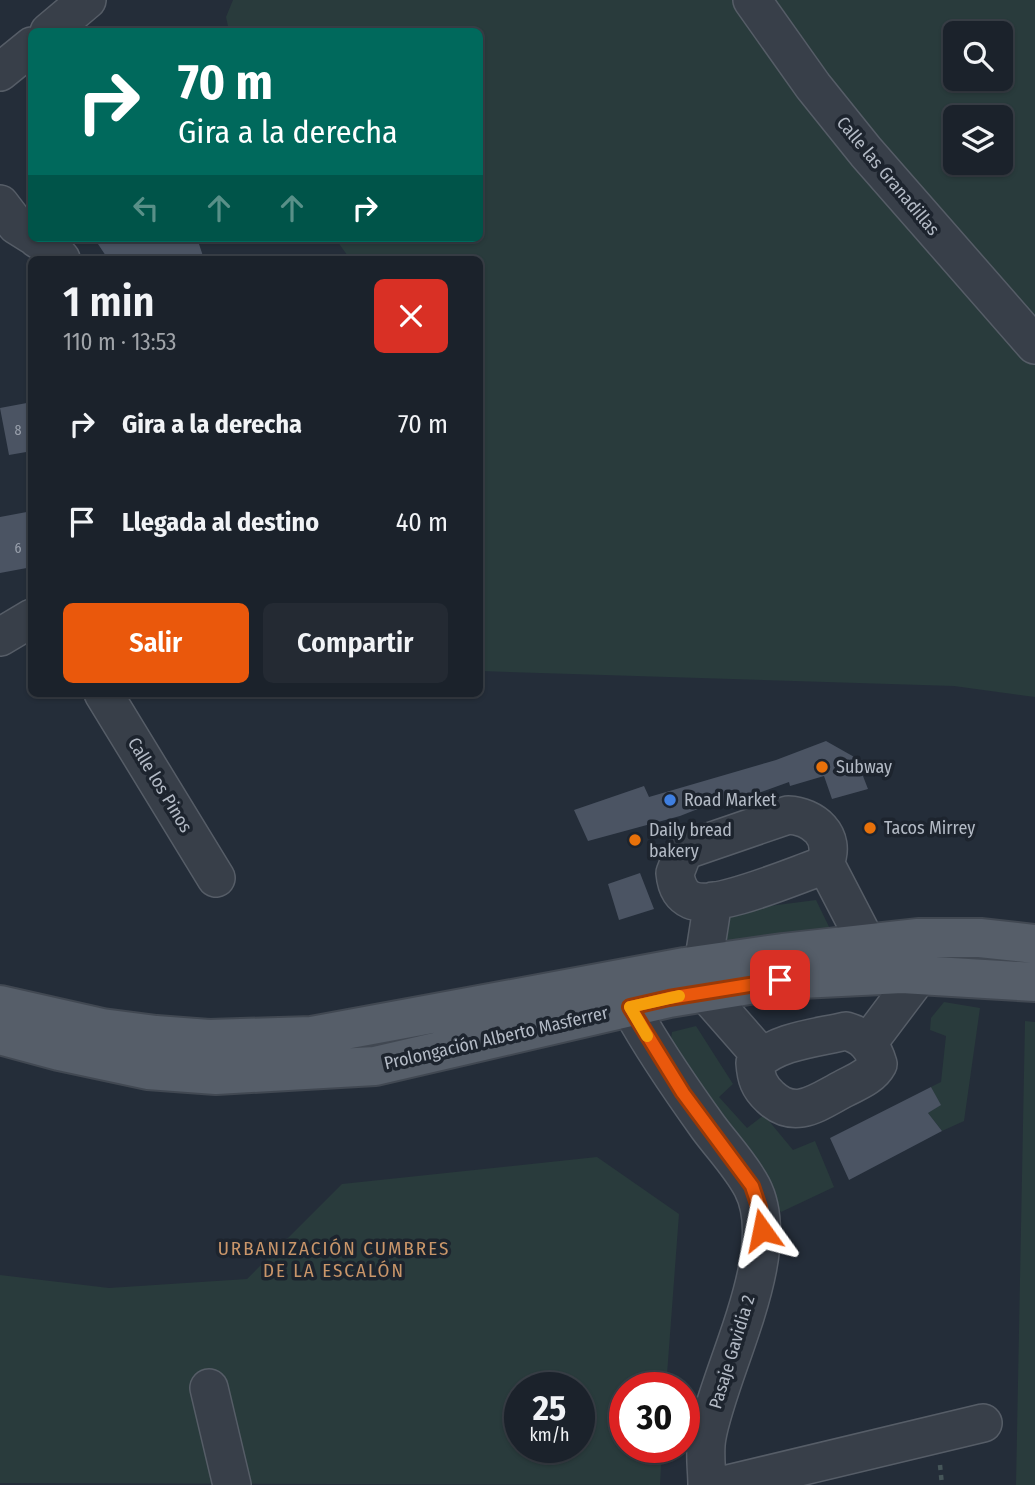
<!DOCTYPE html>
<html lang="es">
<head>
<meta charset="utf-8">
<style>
	body { margin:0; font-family:"Fira Sans Condensed",sans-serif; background:#242a33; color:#f1f3f6; height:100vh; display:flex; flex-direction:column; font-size:26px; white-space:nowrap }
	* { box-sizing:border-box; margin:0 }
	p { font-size:23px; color:#a0a4a9 }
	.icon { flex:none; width:38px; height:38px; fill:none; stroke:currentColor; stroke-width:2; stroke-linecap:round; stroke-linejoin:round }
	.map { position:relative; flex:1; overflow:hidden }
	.panel { position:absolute; left:28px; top:256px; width:455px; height:441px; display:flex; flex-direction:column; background:#1b222b; border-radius:10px; box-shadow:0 2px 5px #0004,0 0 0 2px #393f47 }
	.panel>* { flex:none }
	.guide { position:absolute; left:28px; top:28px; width:455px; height:214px; border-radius:10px; box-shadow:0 2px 5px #0004,0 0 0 2px #393f47; background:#00695c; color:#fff; overflow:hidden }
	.fabs { position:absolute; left:943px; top:21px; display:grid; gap:14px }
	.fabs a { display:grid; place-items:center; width:70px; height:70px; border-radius:10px; background:#1b222b; box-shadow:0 2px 5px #0004,0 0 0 2px #393f47; font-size:35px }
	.speed { position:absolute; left:504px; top:1372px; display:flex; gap:14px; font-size:35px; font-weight:700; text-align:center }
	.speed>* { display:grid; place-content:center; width:91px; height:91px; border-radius:50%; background:#1b222b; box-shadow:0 2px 5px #0004,0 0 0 2px #393f47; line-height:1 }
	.speed small { font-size:18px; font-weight:400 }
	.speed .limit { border:10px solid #d22; background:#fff; color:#111 }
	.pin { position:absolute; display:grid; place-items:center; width:60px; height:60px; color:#fff; margin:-30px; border-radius:14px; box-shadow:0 4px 10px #0006 }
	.me { position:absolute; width:77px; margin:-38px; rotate:348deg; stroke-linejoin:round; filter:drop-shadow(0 0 5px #0008) }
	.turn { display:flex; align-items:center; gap:24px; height:147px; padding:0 35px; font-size:32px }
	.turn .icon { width:91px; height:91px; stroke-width:2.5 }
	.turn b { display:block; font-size:49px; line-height:60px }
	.lanes { display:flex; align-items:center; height:66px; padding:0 35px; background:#0003; justify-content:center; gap:35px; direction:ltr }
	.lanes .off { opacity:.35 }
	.round { display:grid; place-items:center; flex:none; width:74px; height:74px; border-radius:10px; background:#242a33 }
	.summary { display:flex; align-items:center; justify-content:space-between; height:119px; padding:0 35px }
	h1 { font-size:42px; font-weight:600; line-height:52px }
	.action { display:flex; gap:14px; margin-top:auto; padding:14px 35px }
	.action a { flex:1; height:80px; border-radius:10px; background:#ea580c; color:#fff; font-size:28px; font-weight:600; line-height:80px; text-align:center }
	.action a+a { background:#242a33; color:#f1f3f6 }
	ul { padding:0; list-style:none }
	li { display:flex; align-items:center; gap:21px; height:98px; padding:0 35px }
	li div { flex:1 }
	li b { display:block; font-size:26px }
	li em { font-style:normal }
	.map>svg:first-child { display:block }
	.green { fill:#293b3c; fill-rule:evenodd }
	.building { fill:#4b5463 }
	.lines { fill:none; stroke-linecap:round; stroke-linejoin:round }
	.minor-casing { stroke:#565d67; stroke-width:40 }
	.major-casing { stroke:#414852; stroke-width:42 }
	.path { stroke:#465659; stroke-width:4.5; stroke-dasharray:5 5; stroke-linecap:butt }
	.minor { stroke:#383f49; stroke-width:37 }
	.major { stroke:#565e69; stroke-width:38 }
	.route-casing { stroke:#983908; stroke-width:18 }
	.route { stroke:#ea580c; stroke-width:12 }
	.slow { stroke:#f59e0b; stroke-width:12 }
	.food-dot { fill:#e8710a; stroke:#1d242e; stroke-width:2.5 }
	.shop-dot { fill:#3f7fe0; stroke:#1d242e; stroke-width:2.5 }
	.labels { text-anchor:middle; stroke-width:7; stroke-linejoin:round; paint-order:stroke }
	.number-label { font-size:14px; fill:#99a0ac }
	.street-label { font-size:18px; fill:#b3bac5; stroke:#1d242e }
	.poi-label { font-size:18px; fill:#b3bac5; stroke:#1d242e; text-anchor:start }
	.neighbourhood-label { font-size:19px; letter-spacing:2px; fill:#ca966a; stroke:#1d242e }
</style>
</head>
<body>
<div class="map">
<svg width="1035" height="1485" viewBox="0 0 1035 1485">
	<rect width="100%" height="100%" fill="#242d39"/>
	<path class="green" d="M233,0h802v697l-81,-11 -474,-15v-412h-130l-15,-21h145v-206l-251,-1 -3,-14zM956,33h45v46h-45zM956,117h45v46h-45z
		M816,900l16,33 -116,18 8,-39z
		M944,1002l36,6 -16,113 -22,10 -14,-18 12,-8 -9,-18 10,-5 5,-46 -16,-6 1,-12z
		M1025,1021l10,1v463h-19z
		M696,1026l37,58 -14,13 28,31 17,-13 29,35 22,-9 19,46 -53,25 -30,-38 -82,-122 3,-20z
		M597,1157l82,57 -13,174h-41v59h37l-2,38 -660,-2v-208l109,13 138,-9 95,-95zM520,1388h59v59h-59z"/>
	<path class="building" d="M94,238h103l7,21h-96z
		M32,402v49l-23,4 -9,-47z
		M32,511v56l-32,6v-56z
		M826,741l30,17 12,31 -36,10 -8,-23 -34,10 -1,-4 -75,27 -1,-6 -33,13 -92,25 -14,-31 70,-24 5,11 127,-37z
		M640,873l14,36 -35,11 -11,-36z
		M931,1087l10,18 -13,8 14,18 -93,49 -19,-42z"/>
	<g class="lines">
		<g class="minor-casing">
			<path id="minor" d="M752,0l61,86 53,66 169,193
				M49,32l38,-32
				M0,72l32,-26
				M0,204l16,21 16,10
				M36,238l15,10 10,11
				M0,637l32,-19
				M103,693l113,185
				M825,863l-8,5c-26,9 -103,42 -126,32 -11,-5 -15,-16 -16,-27l7,-18 7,-6 99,-34c25,1 49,21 37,48l42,81
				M703,965l10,-64
				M705,992l57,65
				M630,1007c23,42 50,81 78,120 14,19 33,39 44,60 34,65 -33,182 -45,250 -3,15 0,33 0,48
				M846,1031c18,5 27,15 32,33 -7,13 -22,18 -35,25 -25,13 -48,32 -73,8 -11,-10 -14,-19 -15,-34 22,-22 61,-25 91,-32z
				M868,1043l52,-69
				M209,1388l23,97
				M724,1485l259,-62"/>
		</g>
		<g class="major-casing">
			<path id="major" d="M0,1005l102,23 54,7 53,4 103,-3 373,-69 98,-14 135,-15h62l55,6
				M0,1035l59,16 89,19 68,5 159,-9 294,-68 111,-18 122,-6 133,8"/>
		</g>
		<path class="path" d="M940,1465l2,20"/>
		<use href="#minor" class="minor"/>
		<use href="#major" class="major"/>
	</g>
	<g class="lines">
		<g class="route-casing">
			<path id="route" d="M762,1230l-3,-23 -7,-21 -69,-93 -53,-86 39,-9 111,-18"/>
		</g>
		<use href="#route" class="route"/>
		<path class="slow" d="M647,1036l-17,-29 49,-11"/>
	</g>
	<g class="food-dot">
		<circle cx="822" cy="767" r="7"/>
		<circle cx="870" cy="828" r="7"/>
		<circle cx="635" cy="840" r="7"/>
	</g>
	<circle class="shop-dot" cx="670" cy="800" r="7"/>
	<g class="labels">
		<g class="number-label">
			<text x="18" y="435">8</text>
			<text x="18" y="553">6</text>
		</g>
		<g class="street-label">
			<text transform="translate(888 176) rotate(50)" y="6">Calle las Granadillas</text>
			<text transform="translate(160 785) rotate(59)" y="6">Calle los Pinos</text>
			<text transform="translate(496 1038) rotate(-13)" y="6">Prolongación Alberto Masferrer</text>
			<text transform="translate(732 1352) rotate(-73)" y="6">Pasaje Gavidia 2</text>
		</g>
		<g class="poi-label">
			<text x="836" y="773">Subway</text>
			<text x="684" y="806">Road Market</text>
			<text x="884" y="834">Tacos Mirrey</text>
			<text x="649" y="836">Daily bread<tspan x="649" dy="21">bakery</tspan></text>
		</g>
		<g class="neighbourhood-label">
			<text x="334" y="1255">URBANIZACIÓN CUMBRES<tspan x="334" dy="22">DE LA ESCALÓN</tspan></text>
		</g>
	</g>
</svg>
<div class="fabs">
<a><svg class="icon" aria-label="search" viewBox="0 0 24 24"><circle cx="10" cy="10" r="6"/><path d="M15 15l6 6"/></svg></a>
<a><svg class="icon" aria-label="layers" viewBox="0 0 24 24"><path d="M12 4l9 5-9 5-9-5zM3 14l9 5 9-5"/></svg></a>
</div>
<div class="speed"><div>25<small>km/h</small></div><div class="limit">30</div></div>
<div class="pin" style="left:780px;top:980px;background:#d93025"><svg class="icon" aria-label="arrive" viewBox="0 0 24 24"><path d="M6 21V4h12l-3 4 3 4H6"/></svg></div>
<svg class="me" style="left:762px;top:1230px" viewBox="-20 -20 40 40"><path d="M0-17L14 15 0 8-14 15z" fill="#ea580c" stroke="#fff" stroke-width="4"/></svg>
<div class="guide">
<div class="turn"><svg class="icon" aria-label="right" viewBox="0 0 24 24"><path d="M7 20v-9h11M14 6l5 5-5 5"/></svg><div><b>70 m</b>Gira a la derecha</div></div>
<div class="lanes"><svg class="icon off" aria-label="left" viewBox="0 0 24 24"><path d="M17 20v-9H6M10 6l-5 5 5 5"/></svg><svg class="icon off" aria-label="ahead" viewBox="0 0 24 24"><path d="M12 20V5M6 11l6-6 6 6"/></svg><svg class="icon off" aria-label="ahead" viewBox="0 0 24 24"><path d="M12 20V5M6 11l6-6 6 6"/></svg><svg class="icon" aria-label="right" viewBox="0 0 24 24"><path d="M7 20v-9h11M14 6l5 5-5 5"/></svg></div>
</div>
<section class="panel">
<div class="summary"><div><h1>1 min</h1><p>110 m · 13:53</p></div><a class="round" style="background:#d93025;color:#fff"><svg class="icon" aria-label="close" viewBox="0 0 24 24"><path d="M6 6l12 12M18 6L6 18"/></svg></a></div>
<ul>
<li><svg class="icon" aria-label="right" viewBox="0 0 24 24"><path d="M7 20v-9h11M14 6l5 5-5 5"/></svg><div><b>Gira a la derecha</b></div><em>70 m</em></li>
<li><svg class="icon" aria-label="arrive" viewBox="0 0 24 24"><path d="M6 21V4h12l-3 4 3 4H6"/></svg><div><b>Llegada al destino</b></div><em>40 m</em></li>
</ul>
<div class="action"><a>Salir</a><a>Compartir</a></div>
</section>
</div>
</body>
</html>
